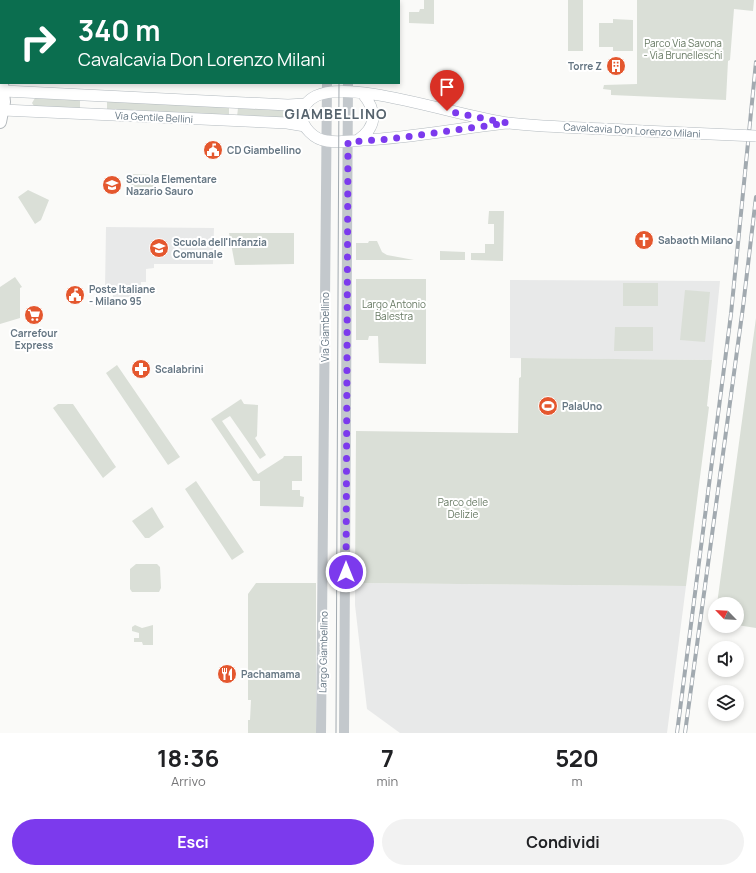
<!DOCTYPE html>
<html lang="it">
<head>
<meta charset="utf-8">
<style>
	body { margin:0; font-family:Manrope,sans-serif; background:#f2f2f2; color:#202124; height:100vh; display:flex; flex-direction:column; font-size:15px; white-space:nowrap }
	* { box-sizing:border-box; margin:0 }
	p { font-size:13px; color:#757577 }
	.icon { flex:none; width:22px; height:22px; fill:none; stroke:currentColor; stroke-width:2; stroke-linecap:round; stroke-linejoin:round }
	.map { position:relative; height:733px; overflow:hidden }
	.panel { display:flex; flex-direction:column; background:#fff; flex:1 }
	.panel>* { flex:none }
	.guide { position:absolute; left:0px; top:0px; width:400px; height:84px; box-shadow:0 2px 6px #0003; background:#0b6e4f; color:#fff; overflow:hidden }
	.needle { width:26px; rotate:295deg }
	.buttons { position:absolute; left:708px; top:597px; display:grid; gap:8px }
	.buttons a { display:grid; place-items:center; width:36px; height:36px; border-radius:50%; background:#fff; box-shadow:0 2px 6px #0003; font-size:20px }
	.pin { position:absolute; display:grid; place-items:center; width:34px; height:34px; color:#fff; margin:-41px -17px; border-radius:50% 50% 50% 0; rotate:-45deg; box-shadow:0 0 4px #0007 }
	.pin .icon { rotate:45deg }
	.me { position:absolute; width:44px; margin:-22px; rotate:0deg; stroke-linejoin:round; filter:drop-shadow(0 0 3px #0008) }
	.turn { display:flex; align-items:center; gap:14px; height:84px; padding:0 12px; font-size:18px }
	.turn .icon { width:52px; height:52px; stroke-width:2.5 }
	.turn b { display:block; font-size:28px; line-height:34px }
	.eta { display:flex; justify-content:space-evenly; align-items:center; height:68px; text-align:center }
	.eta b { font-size:24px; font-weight:700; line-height:28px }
	.primary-button { display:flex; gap:8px; margin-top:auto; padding:8px 12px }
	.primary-button a { flex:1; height:46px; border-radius:24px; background:#7c3aed; color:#fff; font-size:16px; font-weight:700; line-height:46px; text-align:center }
	.primary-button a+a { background:#f2f2f2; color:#202124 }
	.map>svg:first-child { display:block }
	.built { fill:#e8e9e9 }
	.green { fill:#dadfd7 }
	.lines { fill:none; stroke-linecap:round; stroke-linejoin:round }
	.secondary-casing { stroke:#b3babf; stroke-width:12 }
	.primary-casing { stroke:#b5babe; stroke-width:14 }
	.tertiary { stroke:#c3c8cc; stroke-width:10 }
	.secondary { stroke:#fff; stroke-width:11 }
	.primary { stroke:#fff; stroke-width:12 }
	.tram { stroke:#a2aab0; stroke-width:1 }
	.rail-casing { stroke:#a2aab0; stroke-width:4 }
	.rail { stroke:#fff; stroke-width:2.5; stroke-dasharray:8; stroke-linecap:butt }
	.secondary-bridge-casing { stroke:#b3babf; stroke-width:12; stroke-linecap:butt }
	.secondary-bridge { stroke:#fff; stroke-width:11 }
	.route { stroke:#7c3aed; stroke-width:7; stroke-dasharray:0 12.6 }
	.labels { text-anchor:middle; stroke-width:4; stroke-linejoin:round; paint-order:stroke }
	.park-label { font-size:10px; fill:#687a64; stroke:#fff }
	.poi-label { font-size:10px; font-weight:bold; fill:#657683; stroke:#fff; text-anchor:start }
	.street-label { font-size:10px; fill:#657683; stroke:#fff }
	.district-label { font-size:14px; font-weight:bold; letter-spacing:1px; fill:#57646e; stroke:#fff }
</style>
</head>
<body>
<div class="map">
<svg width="756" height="733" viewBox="0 0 756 733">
	<rect width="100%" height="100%" fill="#fafaf8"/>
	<path class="built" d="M106,227l108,1 -1,36h-59v4l-8,1v13h-5v15h-28v-7l-8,-1z
		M510,280l210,1 -8,79 -202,-2z
		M355,583l331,3 -19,147h-267l-33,-24 -12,-104z"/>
	<path class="green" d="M424,0h10v24l-25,-1v-11h10l1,-3h4z
		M568,0h15v51h-15z
		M637,0h117l-1,11 -19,-2 -4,51 -2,1 -2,39 -115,-5v-5l-8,-1 1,-4 33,-1z
		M613,19l20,1v31h-20v-4h-14v-24h14z
		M35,98l45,2v9l-46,-3 -2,-3z
		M107,101l122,6v9l-122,-6z
		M238,108l51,2 2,5 -3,4 -51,-2z
		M131,174l24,1v16l-25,-1z
		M28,190l21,10 -8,20 -6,4 -17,-27z
		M489,211h15l-1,50 -32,-1v-7h14v-9h9v-20h-6z
		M229,233h65v31l-59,1z
		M369,241h8l5,11 5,3 27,5h-58v-17h12z
		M440,251l25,1v8h-25z
		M15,277l7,10 -2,1v30l-20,6v-37z
		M356,279h70v85l-47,-1 -1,-27h-9l-1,4h-12z
		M623,283h35v23h-35z
		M685,290l25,2 -5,50 -25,-2z
		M756,318v310l-19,-3v-21h-20z
		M615,327h38v24h-39z
		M521,358l191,2 -5,46 2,1 -23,179 -331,-3 1,-152 162,2 1,-55 2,-1z
		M117,365l63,92 -12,8 -62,-92z
		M241,399l3,5 14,1 -1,31 -2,2 11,17 -6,4 -30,-43 -8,5 36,53 25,-16 1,-2h18v25h-10v9h8v6l4,1 -1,10 -43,-1v-25h-7l-42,-62z
		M58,404h15l43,63 -13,11 -50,-70z
		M196,481l48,71 -12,8 -47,-71z
		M152,507l12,20 -15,11h-4l-13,-17z
		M136,564h21l3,3 1,21 -2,4h-27l-2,-3v-20z
		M256,583h60v150h-68v-13h2l1,-20h-3v-106z
		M135,625l7,3 11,-3v20h-10l-1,-3h-8v-4h5v-5l-7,-2v-4z"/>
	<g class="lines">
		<g class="secondary-casing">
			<path id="secondary" d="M4,91l284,14 17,-1
				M3,110l284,13 18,3
				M507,123c-48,5 -95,15 -144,17 -11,1 -24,3 -36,1 -12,-1 -26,-14 -25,-26 1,-9 6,-15 14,-19 36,-18 147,22 192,27 44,5 90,5 135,8
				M358,140c19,-13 19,-29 5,-46"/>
		</g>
		<g class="primary-casing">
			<path id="primary" d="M0,122l4,-20 -2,-19"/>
		</g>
		<path class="tertiary" d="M328,1v-1
			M348,1v-1
			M321,733l6,-650
			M344,733l4,-650"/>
		<use href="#secondary" class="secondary"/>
		<use href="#primary" class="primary"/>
		<path class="tram" d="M340,1v-1
			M336,733l3,-650"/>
		<g class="rail-casing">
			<path id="rail" d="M677,733l54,-419 25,-252
				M685,733l58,-426 13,-110"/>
		</g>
		<use href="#rail" class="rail"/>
		<g class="secondary-bridge-casing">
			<path id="secondary-bridge" d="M643,131l113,5"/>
		</g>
		<use href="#secondary-bridge" class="secondary-bridge"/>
	</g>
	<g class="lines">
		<path class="route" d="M346,572l2,-430 42,-3 117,-16 -60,-12"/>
	</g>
	<defs>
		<g id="building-disc" transform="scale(1)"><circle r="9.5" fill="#e4572e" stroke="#fff"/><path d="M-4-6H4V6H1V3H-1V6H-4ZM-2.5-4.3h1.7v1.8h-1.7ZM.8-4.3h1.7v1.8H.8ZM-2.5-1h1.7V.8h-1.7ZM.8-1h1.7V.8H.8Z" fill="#fff"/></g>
		<g id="civic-disc" transform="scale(1)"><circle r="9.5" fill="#e4572e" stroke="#fff"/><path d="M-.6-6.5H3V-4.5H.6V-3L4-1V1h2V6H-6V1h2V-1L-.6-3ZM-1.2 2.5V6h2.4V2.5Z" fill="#fff"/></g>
		<g id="school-disc" transform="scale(1)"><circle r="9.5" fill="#e4572e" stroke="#fff"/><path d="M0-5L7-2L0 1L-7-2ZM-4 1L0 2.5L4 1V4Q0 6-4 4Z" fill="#fff"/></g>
		<g id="church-disc" transform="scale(1)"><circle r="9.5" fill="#e4572e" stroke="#fff"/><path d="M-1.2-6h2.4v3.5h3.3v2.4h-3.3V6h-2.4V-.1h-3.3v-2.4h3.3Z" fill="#fff"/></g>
		<g id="supermarket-disc" transform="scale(1)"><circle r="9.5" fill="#e4572e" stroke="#fff"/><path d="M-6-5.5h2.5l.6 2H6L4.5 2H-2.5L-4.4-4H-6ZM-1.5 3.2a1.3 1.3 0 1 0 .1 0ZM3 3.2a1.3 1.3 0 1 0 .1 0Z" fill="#fff"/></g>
		<g id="pharmacy-disc" transform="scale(1)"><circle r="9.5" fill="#e4572e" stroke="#fff"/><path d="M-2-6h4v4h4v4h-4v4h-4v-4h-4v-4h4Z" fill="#fff"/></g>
		<g id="stadium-disc" transform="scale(1)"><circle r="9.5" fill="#e4572e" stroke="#fff"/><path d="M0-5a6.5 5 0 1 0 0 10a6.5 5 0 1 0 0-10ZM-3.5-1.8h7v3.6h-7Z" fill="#fff"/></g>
		<g id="restaurant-disc" transform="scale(1)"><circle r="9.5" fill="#e4572e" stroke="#fff"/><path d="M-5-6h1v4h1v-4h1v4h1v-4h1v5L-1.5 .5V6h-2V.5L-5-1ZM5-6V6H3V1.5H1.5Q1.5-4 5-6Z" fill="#fff"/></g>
	</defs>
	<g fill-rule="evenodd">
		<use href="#building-disc" x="616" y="66"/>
		<use href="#civic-disc" x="213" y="150"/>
		<use href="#school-disc" x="112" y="185"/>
		<use href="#church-disc" x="644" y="240"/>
		<use href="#school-disc" x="159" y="248"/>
		<use href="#civic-disc" x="75" y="295"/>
		<use href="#supermarket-disc" x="34" y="315"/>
		<use href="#pharmacy-disc" x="141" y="369"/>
		<use href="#stadium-disc" x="548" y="406"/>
		<use href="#restaurant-disc" x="227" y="674"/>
	</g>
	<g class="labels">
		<g class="park-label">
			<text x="683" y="47">Parco Via Savona<tspan x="683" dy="12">- Via Brunelleschi</tspan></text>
			<text x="394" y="308">Largo Antonio<tspan x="394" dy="12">Balestra</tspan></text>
			<text x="463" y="506">Parco delle<tspan x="463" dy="12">Delizie</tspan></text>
		</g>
		<g class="poi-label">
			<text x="602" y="70" text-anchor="end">Torre Z</text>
			<text x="227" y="154">CD Giambellino</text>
			<text x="126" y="183">Scuola Elementare<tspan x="126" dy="12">Nazario Sauro</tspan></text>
			<text x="658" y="244">Sabaoth Milano</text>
			<text x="173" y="246">Scuola dell'Infanzia<tspan x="173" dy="12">Comunale</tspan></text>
			<text x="89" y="293">Poste Italiane<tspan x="89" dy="12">- Milano 95</tspan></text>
			<text x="34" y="337" text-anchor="middle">Carrefour<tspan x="34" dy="12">Express</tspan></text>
			<text x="155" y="373">Scalabrini</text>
			<text x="562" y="410">PalaUno</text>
			<text x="241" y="678">Pachamama</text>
		</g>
		<g class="street-label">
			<text transform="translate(154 117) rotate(3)" y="4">Via Gentile Bellini</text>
			<text transform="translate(632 130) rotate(3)" y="4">Cavalcavia Don Lorenzo Milani</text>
			<text transform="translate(325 327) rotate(-90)" y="4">Via Giambellino</text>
			<text transform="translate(323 652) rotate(-89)" y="4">Largo Giambellino</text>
		</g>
		<g class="district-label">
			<text x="336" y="119">GIAMBELLINO</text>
		</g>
	</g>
</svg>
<div class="buttons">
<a><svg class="needle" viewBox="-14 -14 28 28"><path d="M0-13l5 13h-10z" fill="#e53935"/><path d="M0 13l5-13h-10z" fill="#757577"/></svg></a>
<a><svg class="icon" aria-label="sound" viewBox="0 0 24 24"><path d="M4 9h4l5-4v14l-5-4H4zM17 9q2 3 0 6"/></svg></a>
<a><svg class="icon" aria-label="layers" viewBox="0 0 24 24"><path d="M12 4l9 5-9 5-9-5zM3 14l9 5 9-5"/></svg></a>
</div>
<div class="pin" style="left:447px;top:111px;background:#d93025"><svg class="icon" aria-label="arrive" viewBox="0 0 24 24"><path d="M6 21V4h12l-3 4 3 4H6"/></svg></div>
<svg class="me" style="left:346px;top:572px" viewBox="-20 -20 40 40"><circle r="17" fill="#7c3aed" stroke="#fff" stroke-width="3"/><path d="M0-11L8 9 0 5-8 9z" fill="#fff"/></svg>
<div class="guide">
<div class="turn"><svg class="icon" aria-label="right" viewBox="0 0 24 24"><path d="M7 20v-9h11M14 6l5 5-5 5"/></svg><div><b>340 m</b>Cavalcavia Don Lorenzo Milani</div></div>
</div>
</div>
<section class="panel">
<div class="eta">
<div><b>18:36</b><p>Arrivo</p></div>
<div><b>7</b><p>min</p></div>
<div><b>520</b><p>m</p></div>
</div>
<div class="primary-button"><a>Esci</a><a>Condividi</a></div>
</section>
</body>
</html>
